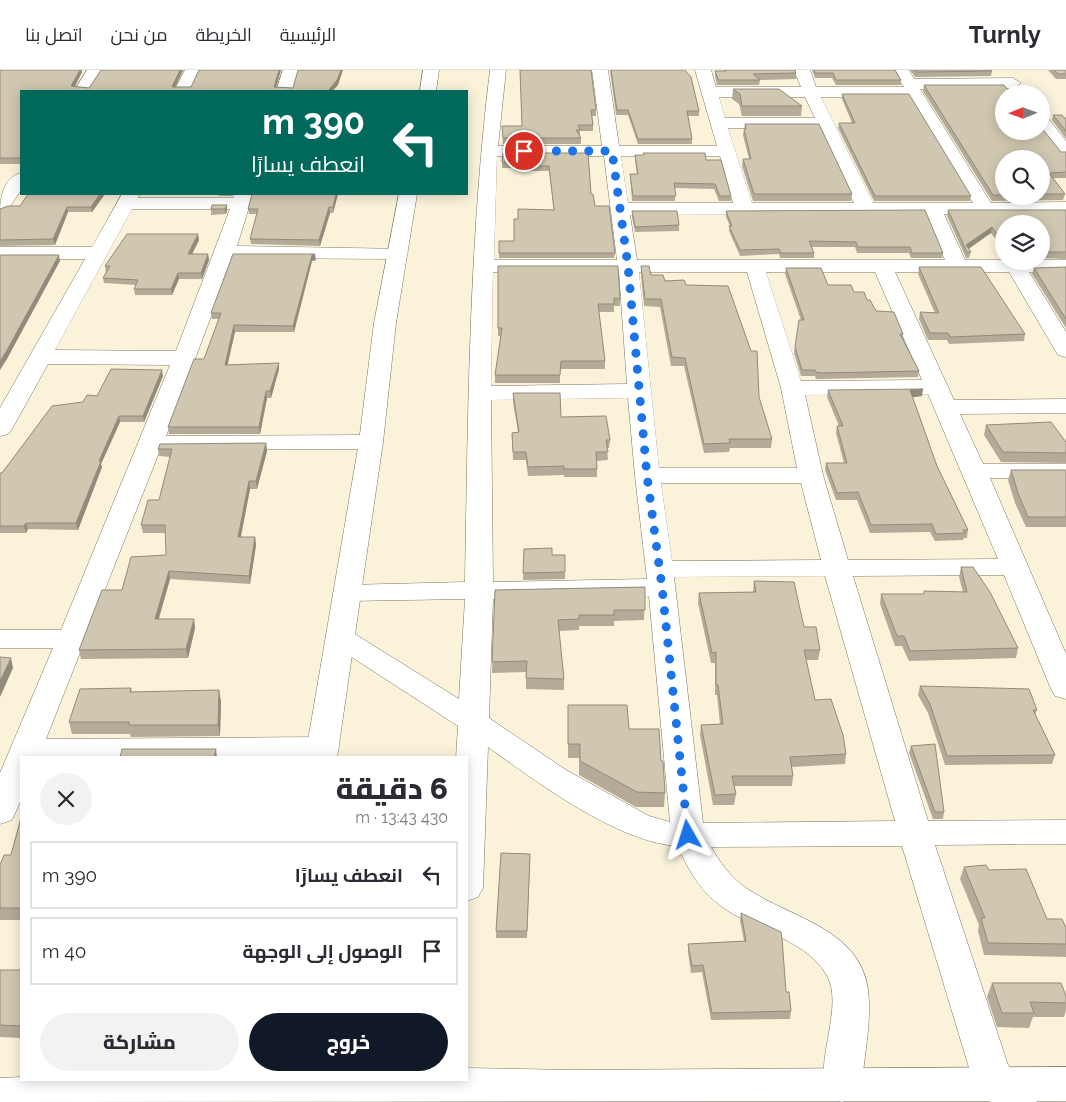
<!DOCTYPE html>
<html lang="ar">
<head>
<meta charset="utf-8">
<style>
	body { margin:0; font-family:Raleway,Cairo,sans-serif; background:#f2f2f3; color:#2b2b33; direction:rtl; height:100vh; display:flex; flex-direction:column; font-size:19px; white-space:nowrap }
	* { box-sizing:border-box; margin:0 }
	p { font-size:16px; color:#7c7c81 }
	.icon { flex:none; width:28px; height:28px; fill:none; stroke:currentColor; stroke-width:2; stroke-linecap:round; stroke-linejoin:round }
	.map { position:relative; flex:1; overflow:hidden; direction:ltr }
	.panel { position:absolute; left:20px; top:686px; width:448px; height:325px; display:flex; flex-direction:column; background:#fff; border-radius:0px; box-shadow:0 2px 12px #0003; direction:rtl }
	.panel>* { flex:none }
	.guide { position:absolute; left:20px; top:20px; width:448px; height:105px; border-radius:0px; box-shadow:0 2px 12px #0003; direction:rtl; background:#00695c; color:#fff; overflow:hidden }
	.needle { width:32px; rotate:269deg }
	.tools { position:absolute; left:995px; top:15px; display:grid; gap:10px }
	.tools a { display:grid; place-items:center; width:55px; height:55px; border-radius:50%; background:#fff; box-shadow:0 2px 12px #0003; font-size:25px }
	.pin { position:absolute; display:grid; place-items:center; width:42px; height:42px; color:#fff; margin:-21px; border:2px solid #fff; border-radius:50%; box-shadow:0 1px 5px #0007 }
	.me { position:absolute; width:55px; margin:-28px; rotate:354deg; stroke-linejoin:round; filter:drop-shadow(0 0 4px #0008) }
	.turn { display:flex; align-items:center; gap:18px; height:105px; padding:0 20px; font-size:22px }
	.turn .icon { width:65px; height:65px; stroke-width:2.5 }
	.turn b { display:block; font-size:35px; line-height:42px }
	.round { display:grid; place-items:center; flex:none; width:52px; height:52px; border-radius:26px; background:#f2f2f3 }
	.summary { display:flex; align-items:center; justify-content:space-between; height:85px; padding:0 20px }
	h1 { font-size:30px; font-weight:800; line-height:38px }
	.action { display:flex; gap:10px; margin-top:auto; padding:10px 20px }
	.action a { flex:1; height:58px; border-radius:30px; background:#111827; color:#fff; font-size:20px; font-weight:800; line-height:58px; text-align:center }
	.action a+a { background:#f2f2f3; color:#2b2b33 }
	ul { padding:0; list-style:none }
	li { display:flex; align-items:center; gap:15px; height:68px; margin:0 10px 8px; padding:0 10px; border:2px solid #e1e1e2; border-radius:0px }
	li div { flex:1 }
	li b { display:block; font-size:19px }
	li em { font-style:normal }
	header { display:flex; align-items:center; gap:30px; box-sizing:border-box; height:70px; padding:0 25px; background:#fff; border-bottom:1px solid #e1e1e2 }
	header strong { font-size:24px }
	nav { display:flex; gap:28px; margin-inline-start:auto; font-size:18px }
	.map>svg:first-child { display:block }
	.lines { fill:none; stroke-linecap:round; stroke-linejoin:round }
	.street-casing { stroke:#7d7560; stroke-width:1 }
	.secondary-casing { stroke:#7d7560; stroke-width:1 }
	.street { fill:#fff; fill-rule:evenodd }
	.secondary { fill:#fff; fill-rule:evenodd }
	.wall { fill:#b3ab97; fill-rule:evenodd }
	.shaded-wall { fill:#928b7b }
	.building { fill:#d0c7b0; stroke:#928b7b }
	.route { stroke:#1a73e8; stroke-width:9; stroke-dasharray:0 16.2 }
</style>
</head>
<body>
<header>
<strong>Turnly</strong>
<nav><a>الرئيسية</a><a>الخريطة</a><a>من نحن</a><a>اتصل بنا</a></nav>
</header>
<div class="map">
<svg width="1066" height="1032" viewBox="0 0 1066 1032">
	<rect width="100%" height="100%" fill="#fbf2da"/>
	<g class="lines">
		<g class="street-casing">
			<path id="street" d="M87,0h16l-13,21h-16z
				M185,0h16l-11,21h-16z
				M283,0h16l-7,21h-16z
				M490,0h16l-8,76h104l-10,-76h16l11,76h98l-22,-76h16l5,17h85l-7,-17h16l6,17h88l-11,-17h16l5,9 99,-1 8,5 -8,5 -93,1 71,114 75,-1v12h-122l21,46h101v12h-37l37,60v25l-8,-2 -3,-5 -46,-78h-114l59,128 112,-1v14l-106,1 23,50h83v14h-76l76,176v45l-11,-3 -4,-7 -47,-114 -151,1 75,245 138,-1v24l-131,1 73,220 23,25 6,12h-47l-6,-6 -14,-25 -68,-225 -191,1c8,14 18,28 31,38 42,32 118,41 126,105 4,31 -4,64 -6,95l-6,12 -14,5 -14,-5c-16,-33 18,-91 -2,-123 -23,-38 -78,-44 -110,-72 -18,-14 -29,-36 -39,-56 -60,-4 -140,-64 -189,-99l-5,141 -5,9 -12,4v-143h-10l2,-32 -128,-83 -4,-6 4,-6 10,-3 10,3 109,68 6,-100 -118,2 -10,-2 -4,-6 4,-6 10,-2 118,-3c3,-171 4,-341 25,-512zM719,27h86l10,21h-90zM821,27h88l64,106h-100zM728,58h91l35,75h-102zM497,86h107l13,104h-123zM621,86h99l13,47h-105zM925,144l20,46h-308l-7,-45zM493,202h126l8,112 -136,2zM639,202h108l34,116 16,80h-138zM766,202h109l47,108 -121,1zM928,324l70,165 -150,1 -25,-85 -18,-80zM628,328l7,78 12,103 -154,3 -2,-182zM661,413h140l20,77 -149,1zM825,506l70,245 -192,2 -29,-246zM649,526l21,226 -21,-6 -83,-46 -77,-52 4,-119z
				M1041,45l6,2 19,24v16l-6,-1 -19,-25z
				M21,103v17l-14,21 -7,2c0,-16 4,-36 21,-40z
				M122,124h18l-2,4h95l2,-4h18l-16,52 168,3 3,4 -3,4 -7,2 -165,-1 -67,178 205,-1 9,2 3,5 -3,5 -9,2 -211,1 -114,289 277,-2 11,3 5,8 -5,8 -6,2h-307v42l-9,20 -12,4v-51l53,-125h-53v-18h61l109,-265 -122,-1 -36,65 -4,5 -8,2v-28l85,-149h-85v-12h92zM132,139h98l-54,142 -121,-1z"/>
		</g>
		<g class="secondary-casing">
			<path id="secondary" d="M423,0h16l-3,21h-16z
				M399,124h18l-21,129 -13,119 -46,316h-32l54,-316 15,-119z
				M1066,997v34l-1066,1v-24l21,-1v3h445v-12l107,2z"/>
		</g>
		<use href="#street" class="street"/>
		<use href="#secondary" class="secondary"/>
	</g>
	<path class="wall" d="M0,0h82v2l-7,15 14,1 94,-18 -8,17h16l8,-17h82l-5,17 17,1 45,-3 -6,6h-311v73h-21z
		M520,0l76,40v6h-4l1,9v6h-13v5h-1l2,2v6h-78l-1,-18h20z
		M610,0h75l14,41v5h-11l4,23v5h-54l-10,-29h-12z
		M723,0h72l1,3v6l-36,1 -1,5h-42l-2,-9v-5h9z
		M812,0h83l6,10v5h-65l-4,-7h-17z
		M910,0h81l1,1 -1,5 -76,1z
		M1048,0h18v9h-10z
		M924,15l137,67h5v26h-13l12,16 -2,6 -71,1 -69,-110zM1004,89h37v37h-37z
		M733,19l69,17 -1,10h-59l-3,-12 -7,-5z
		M842,24l129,102 -1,5h-96l-36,-73 1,-5h13l-10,-24z
		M1053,45l13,3v21l-14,-19z
		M745,54l107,70 -1,7h-98l-11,-35 1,-7h6l-6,-24z
		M588,83l3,41 4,12 20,47 -1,5h-115v-5l55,-43 -5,-39h-24v-3h-23v-6z
		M643,83l63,7 25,36v5h-12l-5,-12 -39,-1v13h-43l-2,-27h7l-2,-13v-6h8z
		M105,124l-13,18h-24l-13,33 -55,1v-37z
		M219,124h15l-2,2h-13z
		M338,124l-5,19h-3l-10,33 -69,-2 -1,-5 7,-25h-8l-1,-5z
		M227,135v6l-1,3 -15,1v-6z
		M948,140h118v49l-25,-1v-34h-37v26l-13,-17 -22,16 2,3 -2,6h-3l-19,-42z
		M632,141l47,14v6l-44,1 -3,-15z
		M726,141l217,42 -1,5h-31l-2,-5h-52l-2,-6h-43l2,6v5h-34l-1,-4 -39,2 -11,-25 1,-5 -4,-9z
		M199,170l-7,14h16l1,6 -7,19h-23l-7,16h-37l-1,-6 2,-4 -32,-2 -1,-5 3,-6 -1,-6z
		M233,184l83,6 -4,1 -18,71h-59l-8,33 52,-2v6l-8,29h-4l-7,36h-91l-1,-7 36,-68 15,-40h-7l-1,-6z
		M498,196l122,33v7h-6v6h-15l6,49v8h-45v14h-65v-8l6,-39h-3z
		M641,196l10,9 14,6 21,4 86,154 -1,9h-41l-1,4 -25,1 -20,-87h-13l-11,-59 -16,-1 -3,-32z
		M919,197l106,67 -1,7 -75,3 -2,-4h-19l-9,-21 1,-7 15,1 -17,-39z
		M1066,197v61l-34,-54 2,-6z
		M786,198l42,17 26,7 13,8 9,11 27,23v4l16,33 -1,6 -98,2h-4l-1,-3h-14l-7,-23 5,-33h2l-16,-46z
		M163,306l-19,46h-24l-19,42 1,3 -24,63 -50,-1 -2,4h-26v-60h2l81,-71 14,-6z
		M828,320l94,6 -10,1 25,69 31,64 -1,8h-3l-1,2 -28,1 -5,-9 -60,1 -13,-33h-21l-11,-30 1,-7h18l-8,-30 1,-7h2l-12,-29z
		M513,323l48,24 49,23 -1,8h-2l1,12 -11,1v16h-33v-2l-36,1 -2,-16h-13l-1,-27 6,-1 -5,-30z
		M986,355l80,17v21l-65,-1 -17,-27z
		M266,373l1,8 -10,38h-7l-9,48h14l1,8 -6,39 -80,-5 -11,40h35l1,9 -7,30 -107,1 -2,-9 43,-60 44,-35v-22h-23l-2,-8 18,-25 11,-43 -11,-1 -1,-7z
		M1011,400h55v57h-40l-11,-24 -7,-23z
		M524,479l28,6h13v24l-42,1z
		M961,497l57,81 -2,10 -107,3 -7,-15h-7l-15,-42 1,-10h43v-3l39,1 -4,-15z
		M754,511l50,46 16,23 -2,10h-12l9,40 31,54 -1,10 -53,3 1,9 -1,10h-58l2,8 -2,11h-21l-13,-70 1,-10 19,-1 -3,-29h-2v-32h-4l-13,-60 1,-10 54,-1z
		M645,517l-1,33 -30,1v5h-35v4l-20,1 5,48v11l-38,-1v-17l-34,1 3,-83z
		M920,616l117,24 -2,5 20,40 -3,9 -107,1 -17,-52 -10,-18z
		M131,618l1,4 89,9 -1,35 -89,1 -1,-3h-58l-3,-12z
		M568,635l61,24 32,32 4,32 -1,14h-28l-57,-32v-17h-11z
		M911,676l33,66 -1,7h-10l-24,-66z
		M21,748v102h-21v-55l11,-10z
		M530,791l-3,77h-31v-7z
		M964,797l25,3 58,49 19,9v29l-82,-2 -6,-24 1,-6 -19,-46z
		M741,843l45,79 5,19 -1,8 -79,1 -9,-48 -11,1 -3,-21v-8l56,-3 -4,-21z
		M0,900h21v68l-21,-1z
		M992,913l74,13v14l-2,7h-31l-4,11 -32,-1 -10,-30z"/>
	<path class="shaded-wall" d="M80,0h2v2l-10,19 -1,-5z
		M180,0h3l-10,21 -1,-4z
		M279,0h2l-6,21 -1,-4z
		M341,0h2l-5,15 -6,6h-4z
		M100,124h5l-13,18 -1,-5z
		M336,124h2l-5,19v-6z
		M227,135v6l-1,3 -1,-5z
		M67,137l1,5 -13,33 -2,-6z
		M329,137l1,6 -10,33 -1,-6z
		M992,157l-1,6 -25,17v-5z
		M198,164l1,6 -10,20 -1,-6z
		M208,184l1,6 -7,19 -1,-6z
		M315,184l1,6 -4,1 -18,71 -1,-6 19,-71z
		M59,185l1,6 -53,98 -7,11v-9z
		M178,203l1,6 -7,16 -1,-6z
		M234,255l1,7 -9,40 -1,-7z
		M279,293v6l-8,29 -1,-7z
		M162,300l1,6 -19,46 -1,-6z
		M923,319l-1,7 -14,2 2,-8z
		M266,321l1,7 -7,36 -1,-7z
		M119,346l1,6 -19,42 1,3 -24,63 -2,-7 23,-62z
		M266,373l1,8 -10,38 -1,-8z
		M249,411l1,8 -11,56 -1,-8z
		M26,453l2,6 -2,4 -2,-7z
		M255,467l1,8 -6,39 -1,-8z
		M169,501l1,8 -14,48 -1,-8z
		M194,549l1,9 -7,30 -2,-9z
		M11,588l2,10 -13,29v-16z
		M219,620l2,11 -1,35 -2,-11z
		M216,679l1,9h-3z"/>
	<path class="building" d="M0,0h80l-9,16 18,2 12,-18h79l-8,17h19l8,-17h80l-5,17 19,1 5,-18h43l-4,10 -9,11h-307v67h-21z
		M520,0h71l5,40h-5l2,15h-15l2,5h-4l5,8h-78l-1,-12h20z
		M611,0h74l6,7 8,34h-12l5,28h-54l-10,-29h-11z
		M726,0h69l1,3 -43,1 7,6h-42l-3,-9h11z
		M814,0h81l6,10h-65l-3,-7h-18z
		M915,0h76l1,1 -76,1z
		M1054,0h12v4h-8z
		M924,15h80l7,9h-7v37h37v-4l20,25h5v20l-17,1 16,21h-24v-35h-37v36h-11z
		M733,19h46l23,17h-60l-2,-12z
		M842,24h67l62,102h-96l-36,-73h16z
		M1053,45h9l2,3h2v13z
		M745,54h74l33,70h-98l-11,-35h8l-7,-30h2z
		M503,83h85l3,41h2l2,12h14l6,47h-116v-12h15v-22h4v-10l36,1 -5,-44h-24v-3l-23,-1z
		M643,83h62l1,7h15l10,36h-11l-5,-12 -41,-1 2,13h-43l-3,-22h8l-3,-19h9z
		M28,124h72l-9,13h-24l-14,32 -53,1v-31l8,-3h12z
		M252,124h84l-3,13h-4l-10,33 -69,-1 8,-30h-10z
		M212,135h15l-2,4h-14z
		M925,140l18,43h-31l-2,-6h-52l-2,-5 -47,-1 5,12h-33l-2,-4 -39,1 -11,-24h3l-6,-15z
		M948,140h118v42h-25v-28h-37v19l-12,-16 -26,18 5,7h-4z
		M632,141h45l2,14 -44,2z
		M127,164h71l-10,20h20l-7,19h-23l-7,16h-37l4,-9 -35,-2 7,-12h-5z
		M233,184h82l-3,1 -19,71 -59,-1 -9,40 54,-2 -9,28h-4l-7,36h-91l26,-68h10l17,-46h-10z
		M0,185h59l-53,97 -6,9z
		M498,196h120l2,33 -6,-1v6h-16l7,57h-44l-1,14h-65l7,-47h-4z
		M641,196h8l2,9h12l2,6 19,-1 2,5 42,1 23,65h6l2,46 13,42h-43l1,4 -26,1 -19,-86 -13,-1 -11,-58h-16z
		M919,197h62l44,67 -75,3 -2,-4h-18l-10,-21 19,1z
		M1066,197v52l-32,-51z
		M786,198h35l7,17h23l3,7h10l3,8h3l6,11 18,1 9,22h-3l19,37 -98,2 -5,-1 -1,-2h-13l-7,-23 4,-27h5z
		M111,299l51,1 -19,46h-24l-20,45h2l-25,62h-50l-2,3h-24v-53h2l50,-67 31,-4 4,-7 10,1z
		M923,319l-13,1 27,76 31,64h-5l2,3 -29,1 -4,-10 -61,1 -13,-33 -21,1 -11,-30h21l-10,-37h6l-15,-36z
		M513,323h47l1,24 45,-1 4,24h-4l2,12h-12l1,17h-33v-3l-36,1 -2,-15h-13l-1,-19 7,-1z
		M1051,352l15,20v11l-63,-1 -17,-27z
		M266,373l-10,38h-7l-11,56h17l-6,39 -80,-5 -14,48h39l-8,30 -107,1 23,-60h20l9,-33 35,-2 -1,-30h-24l7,-25h11l13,-51h-14l2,-5z
		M1011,400h55v47h-38l-10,-24z
		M552,478v7h13v17l-42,1 1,-24z
		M961,497h12l17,25 28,56 -108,3 -6,-15h-7l-16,-42h43v-3l43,1z
		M754,511l40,1 10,45h12l4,23h-16l11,50 16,-1 12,36 3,19 -56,3 3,19h-61l4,18 -21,1 -14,-70 22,-1 -5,-39h-2v-33l-4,1 -13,-60 57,-1z
		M645,517v23h-31v5h-35v4l-21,1 6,59 -38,-1 1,-17 -35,1 3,-72z
		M0,587l11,1 -11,23z
		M920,616l109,3 8,21h-4l22,45 -108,1 -17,-52z
		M131,618l-1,4 89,-2 -1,35h-89v-3h-60l11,-33z
		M568,635h59l2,24h30l2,32h2l2,32 -28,-1 -57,-31v-17h-12z
		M935,674l9,68h-9l-24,-66z
		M122,679h94l-2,9h-94z
		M21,748v90h-21v-43l4,-10h7z
		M501,783l29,1 -3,77h-31z
		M986,795l3,5 37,-1 21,50h15l4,9v16l-78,-1 -7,-25h4l-21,-51z
		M741,843l40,19 1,6 4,54h3l2,19 -79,2 -9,-48 -11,1 -4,-22 58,-3z
		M0,900h21v56l-21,-1z
		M992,913h69l5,13v7l-36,-1 4,11h-32z"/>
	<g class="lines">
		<path class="route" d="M524,81h88l16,115 19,210 15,111 26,248"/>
	</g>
</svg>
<div class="tools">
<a><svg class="needle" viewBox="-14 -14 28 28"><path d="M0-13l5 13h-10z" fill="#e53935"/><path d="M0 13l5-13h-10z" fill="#7c7c81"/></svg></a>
<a><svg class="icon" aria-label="search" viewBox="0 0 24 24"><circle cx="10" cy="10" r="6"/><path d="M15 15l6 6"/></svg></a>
<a><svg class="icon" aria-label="layers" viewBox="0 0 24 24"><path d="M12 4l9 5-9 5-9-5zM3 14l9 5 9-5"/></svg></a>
</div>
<div class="pin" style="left:524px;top:81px;background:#d93025"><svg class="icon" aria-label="arrive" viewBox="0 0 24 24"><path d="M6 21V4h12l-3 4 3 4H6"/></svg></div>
<svg class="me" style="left:688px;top:765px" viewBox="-20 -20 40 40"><path d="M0-17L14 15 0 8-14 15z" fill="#1a73e8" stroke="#fff" stroke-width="4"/></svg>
<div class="guide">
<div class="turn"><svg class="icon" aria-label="left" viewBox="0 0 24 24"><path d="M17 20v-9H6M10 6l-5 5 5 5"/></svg><div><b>390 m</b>انعطف يسارًا</div></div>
</div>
<section class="panel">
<div class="summary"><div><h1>6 دقيقة</h1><p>430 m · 13:43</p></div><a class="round"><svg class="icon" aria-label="close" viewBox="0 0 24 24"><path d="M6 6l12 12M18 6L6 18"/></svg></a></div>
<ul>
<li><svg class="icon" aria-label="left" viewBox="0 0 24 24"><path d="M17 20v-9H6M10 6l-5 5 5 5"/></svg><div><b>انعطف يسارًا</b></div><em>390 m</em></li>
<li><svg class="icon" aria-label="arrive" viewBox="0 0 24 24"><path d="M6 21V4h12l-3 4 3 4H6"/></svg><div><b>الوصول إلى الوجهة</b></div><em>40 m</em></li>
</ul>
<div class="action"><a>خروج</a><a>مشاركة</a></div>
</section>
</div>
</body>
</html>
